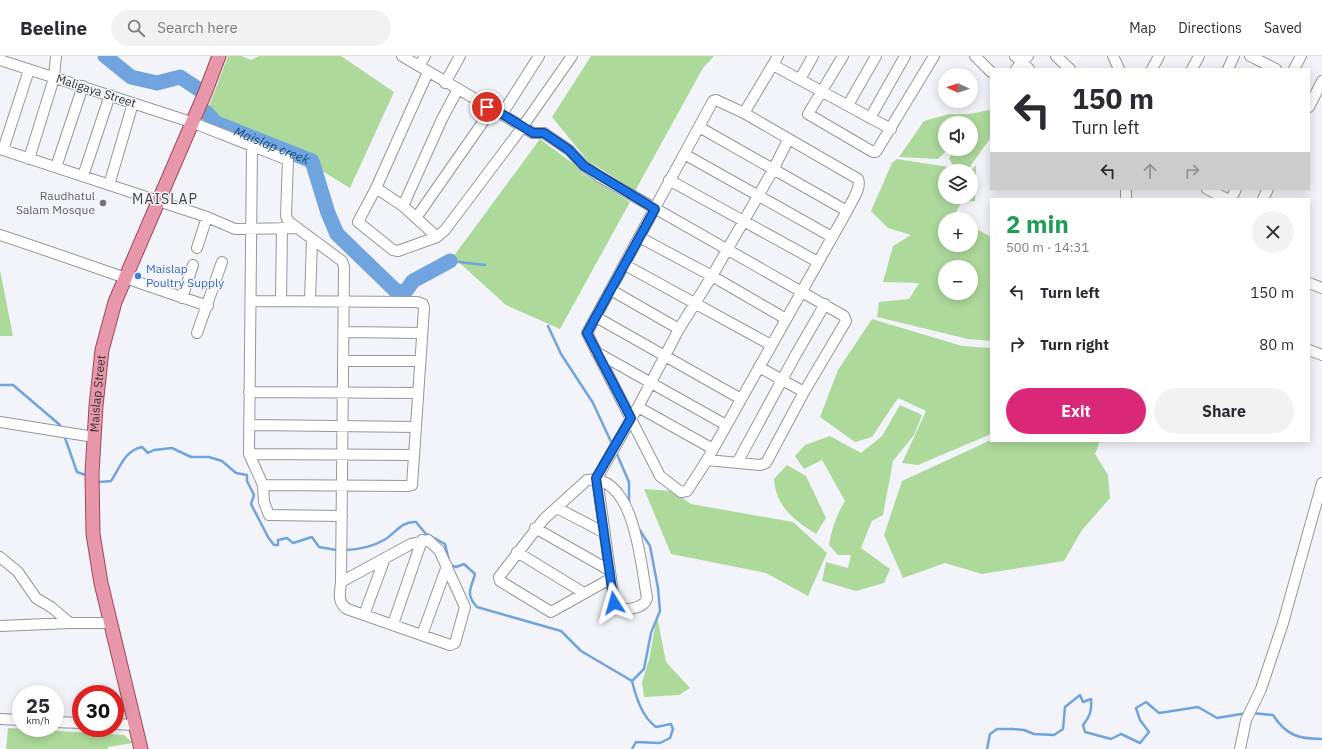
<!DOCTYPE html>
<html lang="en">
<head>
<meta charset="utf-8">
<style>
	body { margin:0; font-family:"IBM Plex Sans",sans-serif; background:#f2f2f3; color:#2b2b33; height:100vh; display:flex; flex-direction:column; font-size:15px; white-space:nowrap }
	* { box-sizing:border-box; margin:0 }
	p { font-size:13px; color:#7c7c81 }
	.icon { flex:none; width:22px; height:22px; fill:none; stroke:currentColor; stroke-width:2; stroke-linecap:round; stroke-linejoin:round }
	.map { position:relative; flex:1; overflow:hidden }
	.panel { position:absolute; left:990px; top:142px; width:320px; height:244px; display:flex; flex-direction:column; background:#fff; border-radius:0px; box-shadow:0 2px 10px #0003 }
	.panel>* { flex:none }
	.guide { position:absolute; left:990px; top:12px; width:320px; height:122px; border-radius:0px; box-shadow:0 2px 10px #0003; background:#fff; color:#2b2b33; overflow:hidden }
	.needle { width:26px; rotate:273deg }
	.controls { position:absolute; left:938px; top:12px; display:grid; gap:8px }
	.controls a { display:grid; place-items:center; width:40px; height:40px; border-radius:50%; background:#fff; box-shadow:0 2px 10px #0003; font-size:20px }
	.speed { position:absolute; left:12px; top:629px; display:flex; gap:8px; font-size:20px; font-weight:700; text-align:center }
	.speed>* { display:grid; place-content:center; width:52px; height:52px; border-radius:50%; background:#fff; box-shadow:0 2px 10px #0003; line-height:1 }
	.speed small { font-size:10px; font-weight:400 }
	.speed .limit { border:6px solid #d22; background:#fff; color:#111 }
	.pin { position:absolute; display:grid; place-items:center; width:34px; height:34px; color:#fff; margin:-17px; border:2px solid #fff; border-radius:50%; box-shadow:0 1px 4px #0007 }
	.me { position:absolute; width:44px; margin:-22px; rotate:352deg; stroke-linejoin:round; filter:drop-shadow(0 0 3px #0008) }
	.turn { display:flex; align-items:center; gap:14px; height:84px; padding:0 16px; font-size:18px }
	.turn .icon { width:52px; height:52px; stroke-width:2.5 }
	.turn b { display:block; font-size:28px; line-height:34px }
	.lanes { display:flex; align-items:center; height:38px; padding:0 16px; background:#0003; justify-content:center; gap:20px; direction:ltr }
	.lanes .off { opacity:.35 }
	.round { display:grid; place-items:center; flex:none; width:42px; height:42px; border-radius:21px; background:#f2f2f3 }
	.head { display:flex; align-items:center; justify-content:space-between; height:68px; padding:0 16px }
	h1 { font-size:24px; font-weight:700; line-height:30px; color:#1e9e55 }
	.button { display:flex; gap:8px; margin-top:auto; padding:8px 16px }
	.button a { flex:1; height:46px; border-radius:24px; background:#db2777; color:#fff; font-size:16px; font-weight:700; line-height:46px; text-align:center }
	.button a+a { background:#f2f2f3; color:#2b2b33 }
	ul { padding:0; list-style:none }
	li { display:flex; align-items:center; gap:12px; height:52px; padding:0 16px }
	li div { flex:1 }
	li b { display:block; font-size:15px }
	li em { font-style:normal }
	header { display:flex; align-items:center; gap:24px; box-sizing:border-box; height:56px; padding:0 20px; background:#fff; border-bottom:1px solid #e1e1e2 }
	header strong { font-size:19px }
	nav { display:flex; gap:22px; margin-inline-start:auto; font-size:14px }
	.search { width:280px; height:36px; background:#f2f2f3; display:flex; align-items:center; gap:10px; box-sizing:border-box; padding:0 14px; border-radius:22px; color:#7c7c81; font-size:15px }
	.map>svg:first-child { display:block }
	.green { fill:#add99b; fill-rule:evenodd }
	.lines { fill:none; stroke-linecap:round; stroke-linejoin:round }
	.stream { stroke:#70a4de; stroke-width:2.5 }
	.river { stroke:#70a4de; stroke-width:15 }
	.minor-casing { stroke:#96979c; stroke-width:12 }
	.major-casing { stroke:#9e475d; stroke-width:15 }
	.minor { stroke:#fff; stroke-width:10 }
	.major { stroke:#e897ab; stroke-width:13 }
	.route-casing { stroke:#114b97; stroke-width:10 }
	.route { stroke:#1a73e8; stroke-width:7 }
	.worship-dot { fill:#6b7280; stroke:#f3f4f9; stroke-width:1.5 }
	.shop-dot { fill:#3f7fe0; stroke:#f3f4f9; stroke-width:1.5 }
	.labels { text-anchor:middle; stroke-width:3; stroke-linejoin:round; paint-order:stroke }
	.street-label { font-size:12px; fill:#333335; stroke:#f3f4f9 }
	.worship-label { font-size:12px; fill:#5b616d; stroke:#f3f4f9; text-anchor:end }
	.shop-label { font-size:12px; fill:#366cbe; stroke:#f3f4f9; text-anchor:start }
	.water-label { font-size:13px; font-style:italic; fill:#164d82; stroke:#f3f4f9 }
	.quarter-label { font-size:14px; letter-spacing:1px; fill:#434448; stroke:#f3f4f9 }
</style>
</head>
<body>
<header>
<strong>Beeline</strong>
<div class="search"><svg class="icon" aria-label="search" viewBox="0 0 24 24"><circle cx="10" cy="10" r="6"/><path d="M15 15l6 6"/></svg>Search here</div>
<nav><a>Map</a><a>Directions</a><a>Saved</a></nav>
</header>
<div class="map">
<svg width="1322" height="693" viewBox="0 0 1322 693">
	<rect width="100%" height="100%" fill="#f3f4f9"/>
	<path class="green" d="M228,0h14l9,4 8,-4h82l53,36 -44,96 -64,-39 -58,-20 -20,-20z
		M591,0h123l-11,12 -68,123 -47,-30 -36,-44z
		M990,54l1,27 -24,34h-22v26h26v-26l5,-6 -1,36h-13l-10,18h-7v26h26v-19l20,11v104l-23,-2 -91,-22 2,-15 30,-3 10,-16 -36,-1 10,-36 18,-11 -23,-7 -17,-17 21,-48 5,-4 58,9 -6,-9 4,-10h18v-26h-26v26h3l-10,10 -39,-2 25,-36 25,-7h20zM945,211h26v26h-26z
		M540,83l35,26 7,8 48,29 -70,127 -54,-24 -53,-48z
		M0,213v1l13,66h-13z
		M872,263l90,27 29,2v86l-73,31 -16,-2 24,-52 -28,-13 -26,39 -17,5 -35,-25 18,-47z
		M900,349l22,10 -8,20 -21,26 -10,54 -11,6 -11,27 29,21 -6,14 -28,8 -34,-10 4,-19 22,6 3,-13h-13l-9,-10c3,-17 7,-29 16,-44l-23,-41 -18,9 -9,-13 10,-11 25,-9 31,17 21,-17z
		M991,384l109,1 -5,13 13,21 2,23 -28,32 -18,31 -82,13 -37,-11 -42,15 -19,-43 18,-54z
		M787,409l19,11 20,42 -10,16c-22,-14 -40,-27 -42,-55z
		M644,433l29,2 18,13 102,18 34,31 -19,43 -42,-23 -95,-19z
		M657,560l9,46 24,26 -11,7 -35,2 -2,-15 7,-22z
		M8,672l116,7 9,8 -25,4v2h-102z"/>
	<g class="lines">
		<path class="stream" d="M450,205l35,4
			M548,270l13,28 32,49 20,43
			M0,329h13l47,40 2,5
			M64,379l13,37 11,4
			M616,396l13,30v22
			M96,424l4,2 11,-1c9,-13 13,-30 31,-34l6,6 6,-3 18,-2 19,9h18l13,4 14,12 11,2v6l7,14 -3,9 17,33 6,8h4v-5l9,-2 6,5 19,-6 7,10 17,3
			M347,494c14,-1 25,-3 37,-10 12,-7 17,-19 32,-18l9,11 20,11 5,21 6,2 8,-3 11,10c-4,15 -10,20 2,33l84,24 20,20 51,30c4,16 10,36 24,46l15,-3 2,5 -3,9 -10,5 -24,-1 -4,7
			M632,625l12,-12 7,-36 9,-22 -2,-23 -8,-42 -11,-17
			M1252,657l21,2c13,20 25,24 49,24
			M987,693l3,-15 7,-5h15l12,1 10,4 20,1 9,-6 2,-22 15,-12 3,7 8,-3c1,11 -1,18 -8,26l2,7 26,7 10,-5 19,9 9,-11 -9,-12 -4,-12 10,-6 13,11 39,-6 19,11 30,-5"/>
		<g class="river">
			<path d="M105,0l26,21 26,6 23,-6 20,13"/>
			<path id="s1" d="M206,56l10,11 96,38 16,52 9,21 59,57 9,1 8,-11 37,-20"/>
		</g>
		<g class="minor-casing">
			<path id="minor" d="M402,0l121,71 10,6h11l25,17 15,16 16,11 244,139 2,5 -42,71 -38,71 -6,2 -53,-5
				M843,0l-35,58 65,38h3l58,-96
				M975,0l16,16
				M1015,0l14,13
				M1056,0l14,13
				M1113,0l6,13
				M1250,0l26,13
				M0,4l191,62 97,38 -2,56 2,5 54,40 2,6 -3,315c-1,11 -4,20 6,27l103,36 5,-2 10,-36 -26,-57 -11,-10 -17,4 -70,38
				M773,9l118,64
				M419,10l6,-10
				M1016,13l12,-13
				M1152,13l7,-13
				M1192,13l7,-13
				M1228,13l6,-13
				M1294,13l7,-13
				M428,16l-52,116 27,18 34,31
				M800,23l13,-23
				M445,27l15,-27
				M716,44l28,13 114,66c4,9 -7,23 -11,32l-140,249 -20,31 -6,1 -21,-16 -73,-143 126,-232z
				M848,49l28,-49
				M1309,51l13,-26
				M744,57l34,-57
				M502,58l37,-58
				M870,62l35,-62
				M699,71l148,84
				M252,90l-3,308 14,31 1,17 5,13 73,1
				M0,93l207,68 28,12 63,-1
				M3,94l26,-80
				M684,98l148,83
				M29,103l25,-81 2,-22
				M56,111l27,-81
				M83,120l27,-81
				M669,124l149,82
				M109,129l24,-82
				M376,132l-18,34 35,28 5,1 39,-14 8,-7 76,-101 51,-73
				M1126,133v10
				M1207,133l20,10
				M1231,143l5,-10
				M1263,143l5,-10
				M403,150l39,-87 16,-30
				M416,162l76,-109
				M0,179c70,23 138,48 208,71
				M639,181l73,39 74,43
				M197,192l10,-31
				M625,209l146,80
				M1309,227l13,5
				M611,234l68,39
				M182,242l11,-33
				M281,244l1,-72
				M251,245l166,1 6,2 1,4 -12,177 -4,1 -145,-1
				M310,245l2,-62
				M596,261l145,82
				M345,276l77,1
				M197,277l25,-71
				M1309,294l13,5
				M596,296l130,73
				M344,305h76
				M759,311l45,25
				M249,336l169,1
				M638,351l75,42
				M0,366l94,15
				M249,369l167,2
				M249,398l165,1
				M737,407l58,-107 30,-52
				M557,452l48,25
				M535,472l74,42
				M517,496l67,41
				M0,501l18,15 18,26 15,9 19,16h41
				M610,523l-59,33 -51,-31 -1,-4 45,-58 43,-39c48,-7 54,86 60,118 -2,10 -23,14 -32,9l-18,-129 41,-71 41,-78 33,-53 61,-106 15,-30
				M364,559l21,-57
				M393,568l29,-84
				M0,570l70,-3
				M422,579l25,-69
				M0,663l21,1
				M55,666l26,1
				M115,668l20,1
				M1240,693l6,-29 15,-31 22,-66 39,-140"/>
		</g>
		<g class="major-casing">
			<g id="major">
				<path id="s2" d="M141,693l-40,-166 -8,-49 -1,-61 4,-67 6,-56 13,-48 90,-209 14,-37"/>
			</g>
		</g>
		<use href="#minor" class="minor"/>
		<use href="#major" class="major"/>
	</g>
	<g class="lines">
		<g class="route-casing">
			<path id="route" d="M487,51l15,7 31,19h11l25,17 15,16 71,43 -68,124 44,85 -35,60 18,125"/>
		</g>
		<use href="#route" class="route"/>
	</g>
	<circle class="worship-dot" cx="103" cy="147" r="4"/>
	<circle class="shop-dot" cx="138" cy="220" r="4"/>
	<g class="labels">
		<g class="street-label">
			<text transform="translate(96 35) rotate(18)" y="4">Maligaya Street</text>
			<text dy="4" stroke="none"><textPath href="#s2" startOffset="361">Maislap Street</textPath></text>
		</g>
		<g class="worship-label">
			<text x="95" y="144">Raudhatul<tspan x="95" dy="14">Salam Mosque</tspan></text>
		</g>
		<g class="shop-label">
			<text x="146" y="217">Maislap<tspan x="146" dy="14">Poultry Supply</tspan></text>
		</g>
		<g class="water-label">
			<text dy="5" stroke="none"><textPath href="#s1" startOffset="75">Maislap creek</textPath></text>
		</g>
		<g class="quarter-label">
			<text x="165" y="148">MAISLAP</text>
		</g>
	</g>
</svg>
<div class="controls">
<a><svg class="needle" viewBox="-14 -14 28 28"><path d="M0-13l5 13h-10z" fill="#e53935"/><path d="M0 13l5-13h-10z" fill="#7c7c81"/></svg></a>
<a><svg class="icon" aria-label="sound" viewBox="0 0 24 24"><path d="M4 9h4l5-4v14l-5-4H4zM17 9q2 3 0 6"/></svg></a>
<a><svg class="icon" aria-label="layers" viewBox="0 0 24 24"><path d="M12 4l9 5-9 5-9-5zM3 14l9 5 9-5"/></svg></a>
<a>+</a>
<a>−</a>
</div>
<div class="speed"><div>25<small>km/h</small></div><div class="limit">30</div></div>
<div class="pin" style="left:487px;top:51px;background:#d93025"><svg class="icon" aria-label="arrive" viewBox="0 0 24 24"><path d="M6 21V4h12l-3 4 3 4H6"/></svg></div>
<svg class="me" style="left:614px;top:547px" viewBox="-20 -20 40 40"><path d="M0-17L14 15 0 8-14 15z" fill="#1a73e8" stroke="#fff" stroke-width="4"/></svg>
<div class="guide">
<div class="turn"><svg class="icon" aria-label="left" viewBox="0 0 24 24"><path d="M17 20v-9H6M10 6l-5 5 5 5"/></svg><div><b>150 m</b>Turn left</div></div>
<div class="lanes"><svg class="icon" aria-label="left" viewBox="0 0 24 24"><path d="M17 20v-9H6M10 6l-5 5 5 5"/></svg><svg class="icon off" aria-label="ahead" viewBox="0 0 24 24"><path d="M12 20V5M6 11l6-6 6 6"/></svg><svg class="icon off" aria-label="right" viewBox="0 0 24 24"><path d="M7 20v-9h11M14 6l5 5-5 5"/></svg></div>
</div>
<section class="panel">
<div class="head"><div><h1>2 min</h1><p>500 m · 14:31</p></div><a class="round"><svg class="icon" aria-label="close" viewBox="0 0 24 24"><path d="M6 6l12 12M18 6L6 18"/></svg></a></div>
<ul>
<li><svg class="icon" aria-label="left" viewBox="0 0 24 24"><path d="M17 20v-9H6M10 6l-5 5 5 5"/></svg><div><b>Turn left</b></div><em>150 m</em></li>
<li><svg class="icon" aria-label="right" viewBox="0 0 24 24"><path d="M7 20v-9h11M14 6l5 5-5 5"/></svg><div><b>Turn right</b></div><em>80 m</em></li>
</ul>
<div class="button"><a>Exit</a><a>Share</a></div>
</section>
</div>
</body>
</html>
